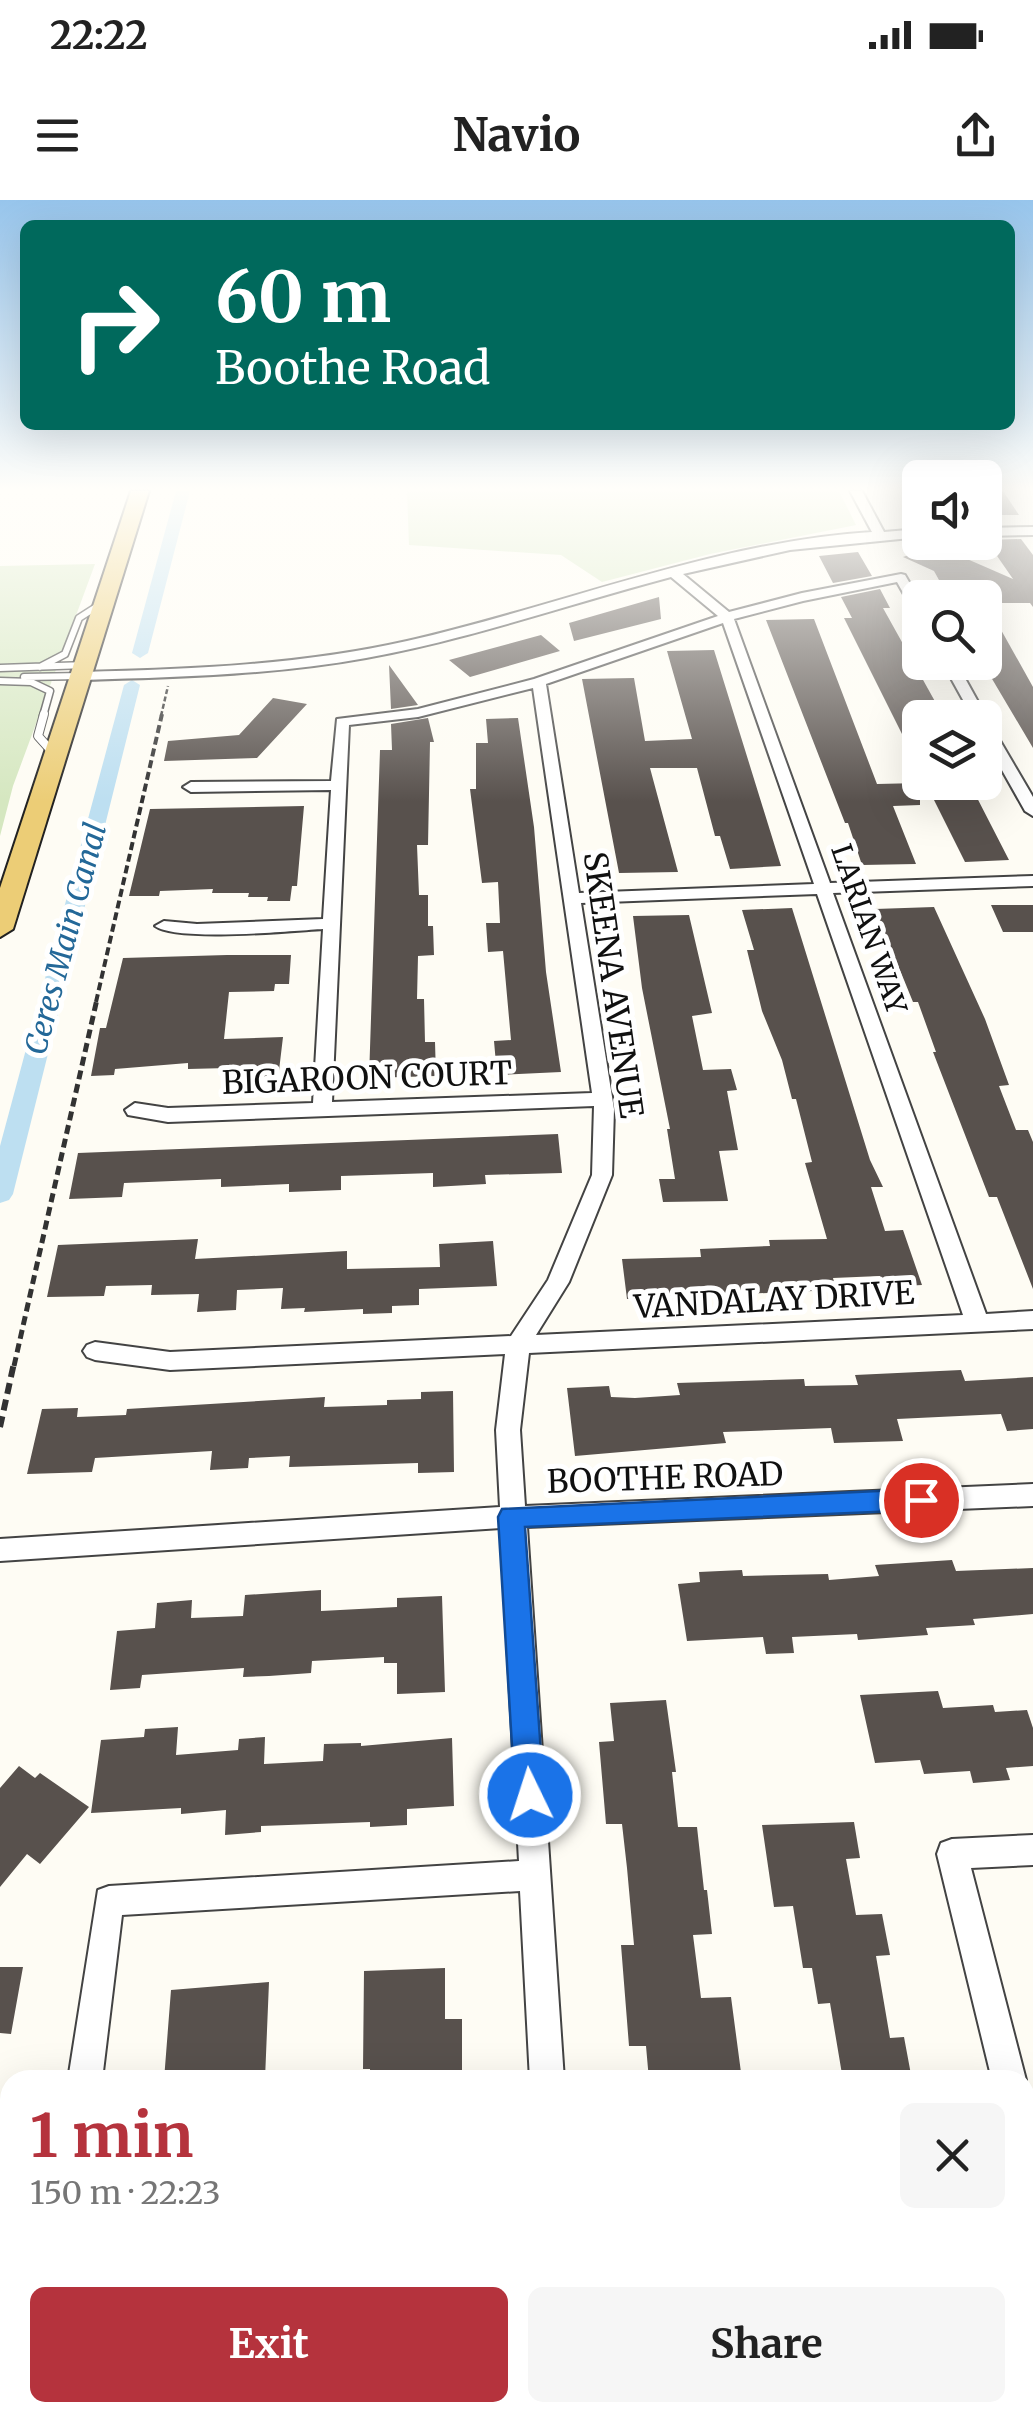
<!DOCTYPE html>
<html lang="en">
<head>
<meta charset="utf-8">
<style>
	body { margin:0; font-family:Merriweather,serif; background:#f6f6f6; color:#222; height:100vh; display:flex; flex-direction:column; font-size:38px; white-space:nowrap }
	* { box-sizing:border-box; margin:0 }
	p { font-size:32px; color:#767676 }
	.icon { flex:none; width:55px; height:55px; fill:none; stroke:currentColor; stroke-width:2; stroke-linecap:round; stroke-linejoin:round }
	.map { position:relative; flex:1; overflow:hidden }
	.panel { position:absolute; left:0px; top:1870px; width:1035px; height:352px; display:flex; flex-direction:column; background:#fff; border-radius:30px 30px 0 0; box-shadow:0 10px 40px #0002 }
	.panel>* { flex:none }
	.guide { position:absolute; left:20px; top:20px; width:995px; height:210px; border-radius:15px; box-shadow:0 10px 40px #0002; background:#00695c; color:#fff; overflow:hidden }
	.buttons { position:absolute; left:902px; top:260px; display:grid; gap:20px }
	.buttons a { display:grid; place-items:center; width:100px; height:100px; border-radius:15px; background:#fff; box-shadow:0 10px 40px #0002; font-size:50px }
	.pin { position:absolute; display:grid; place-items:center; width:85px; height:85px; color:#fff; margin:-42px; border:5px solid #fff; border-radius:50%; box-shadow:0 2px 10px #0007 }
	.me { position:absolute; width:110px; margin:-55px; rotate:356deg; stroke-linejoin:round; filter:drop-shadow(0 0 8px #0008) }
	.turn { display:flex; align-items:center; gap:35px; height:210px; padding:0 30px; font-size:45px }
	.turn .icon { width:130px; height:130px; stroke-width:2.5 }
	.turn b { display:block; font-size:70px; line-height:85px }
	.round { display:grid; place-items:center; flex:none; width:105px; height:105px; border-radius:15px; background:#f6f6f6 }
	.headline { display:flex; align-items:center; justify-content:space-between; height:170px; padding:0 30px }
	h1 { font-size:60px; font-weight:700; line-height:75px; color:#b5333d }
	.primary-button { display:flex; gap:20px; margin-top:auto; padding:20px 30px }
	.primary-button a { flex:1; height:115px; border-radius:15px; background:#b5333d; color:#fff; font-size:40px; font-weight:700; line-height:115px; text-align:center }
	.primary-button a+a { background:#f6f6f6; color:#222 }
	.status { display:flex; justify-content:space-between; align-items:center; height:70px; padding:0 50px; background:#fff; direction:ltr }
	.status svg { height:28px; fill:currentColor }
	header { display:flex; justify-content:space-between; align-items:center; height:130px; padding:0 30px; background:#fff; font-size:45px; font-weight:700 }
	.map>svg:first-child { display:block }
	.green { fill:#d5e7c0 }
	.lines { fill:none; stroke-linecap:round; stroke-linejoin:round }
	.canal { fill:#bddff1; fill-rule:evenodd }
	.building { fill:#58514d }
	.lane-far1-casing { stroke:#434343; stroke-width:9 }
	.lane-casing { stroke:#434343; stroke-width:10 }
	.street-casing { stroke:#434343; stroke-width:4 }
	.primary-casing { stroke:#212121; stroke-width:4 }
	.path-far3 { stroke:#323232; stroke-width:2.5; stroke-dasharray:5 2.5; stroke-linecap:butt }
	.path-far2 { stroke:#323232; stroke-width:4; stroke-dasharray:8 4; stroke-linecap:butt }
	.path-far1 { stroke:#323232; stroke-width:5; stroke-dasharray:9 5; stroke-linecap:butt }
	.path { stroke:#323232; stroke-width:6; stroke-dasharray:11 6; stroke-linecap:butt }
	.lane-far1 { stroke:#fff; stroke-width:6 }
	.lane { stroke:#fff; stroke-width:8 }
	.street { fill:#fff; fill-rule:evenodd }
	.primary { fill:#eccd76; fill-rule:evenodd }
	.route { fill:#1a73e8; stroke:#114b97; stroke-width:2.5 }
	.labels { text-anchor:middle; stroke-width:10; stroke-linejoin:round; paint-order:stroke }
	.far-street-label { font-size:28px; fill:#101010; stroke:#fff }
	.far-water-label { font-size:30px; font-style:italic; fill:#236898; stroke:#fff }
	.street-label { font-size:32px; fill:#101010; stroke:#fff }
</style>
</head>
<body>
<div class="status"><b>22:22</b><svg viewBox="0 0 49 12"><path d="M0 12V9h3v3zM5 12V6h3v6zM10 12V3h3v9zM15 12V0h3v12zM26 1h20v11H26zM47 4h2v5h-2z"/></svg></div>
<header><svg class="icon" aria-label="menu" viewBox="0 0 24 24"><path d="M4 6h16M4 12h16M4 18h16"/></svg>Navio<svg class="icon" aria-label="share" viewBox="0 0 24 24"><path d="M12 15V3M7 8l5-5 5 5M5 13v7h14v-7"/></svg></header>
<div class="map">
<svg width="1033" height="2221" viewBox="0 0 1033 2221">
	<rect width="100%" height="100%" fill="#fefcf4"/>
	<path class="green" d="M407,291h432l17,34 -146,29 -108,28 -41,-27 -152,-10z
		M95,364l-82,222 -13,50v-270z"/>
	<g class="lines">
		<path class="canal" d="M176,291h14l-42,162 -8,5 -8,-5z
			M132,480l8,5 -127,509 -4,6 -9,3v-57l124,-461z"/>
	</g>
	<path class="building" d="M985,291h18l16,24h-25l-9,-14z
		M1021,339l12,16v52l-3,-4h-44l47,84v61l-48,-81v-69h-36l-15,-27 -31,-14 32,-12 78,34 -27,-39z
		M858,352l14,24 -39,7 -14,-27z
		M880,389l10,19h-7l59,106 -22,4v52l-76,-152h8l-11,-21z
		M659,397l2,22 -87,22 -5,-18z
		M814,419l63,165 43,-1v22l-27,1 23,58 -54,1 -14,-42h-3l-79,-203z
		M541,435l19,16 -90,26 -21,-17z
		M714,450l67,216 -51,3 -10,-33h-5l-18,-68h-47l28,104 -59,1 -37,-194 52,-1 11,63 47,-2 -25,-88z
		M389,465l29,40 -27,4z
		M273,498l34,6 -50,54 -93,3 4,-20 71,-6z
		M428,518l6,24h-4l-2,103h-11l2,50h9v31h5l1,29 -16,1 -1,43h7l1,43h10l1,34 -67,2 11,-328h12l-1,-26z
		M518,518l16,109 12,145 15,100 -64,3 -3,-34 17,-1 -8,-89 -15,1 -2,-29h14l-2,-41 -16,1 -12,-94h6v-46h12l-2,-24z
		M925,582h41l6,6 37,72 -44,2z
		M304,606l-7,80h-5l-2,15h-23l1,-4h-20l1,-4h-37l1,-4 -53,2 -1,5h-30l21,-87z
		M991,705h42v27h-30z
		M934,707l51,112 24,66 -10,1 17,44h12l5,12v147l-36,-92h-8l-56,-145h3l-18,-50h-5l-38,-93z
		M792,708l78,252 13,27h-12l14,44 18,-1 19,55 -39,2 -3,-11 -47,2 3,12 -209,9 -5,-40 79,-2 -1,-8 70,-3 -1,-6 58,-1 -22,-76 7,-1 -16,-63h-4l-10,-39 -20,-49 -15,-61h7l-12,-40z
		M689,715l23,98 -20,3 11,54 28,-1 6,21 -10,1 11,59 -19,1 9,50 -65,1 -4,-23h16l-8,-50h3l-28,-141 -9,-72z
		M227,755h64l-2,29h-14l-1,7 -45,1 -5,47 59,-2 -5,42 -30,1 1,-7 -22,1 1,-6 -40,1v-6l-73,6 -1,6 -23,1 9,-48h6l17,-70z
		M558,934l4,39 -77,2 1,9 -53,3v-14l-92,3v14l-52,2v-8l-68,3v-8l-97,4 -2,14 -53,2 9,-46z
		M198,1039l-3,20 152,-8v18l93,-2 -1,-23 54,-3 4,45 -78,3v16l-27,1v7l-29,1v-5l-59,3 1,-4 -24,1 2,-21 -46,2 -1,20 -39,2 2,-18 -48,1 1,-10 -46,1 -2,10 -57,1 11,-52z
		M961,1170l4,11 68,-4v52l-26,2 -6,-17 -104,5 6,22 -69,2 -3,-15 -108,4 3,11 -151,13 -8,-68 42,-2 2,11 24,1 45,-3 -3,-12 127,-4 1,7 53,-1 -3,-10z
		M453,1191l1,81 -36,1v-10l-129,4 1,-11 -41,2 -1,10 -38,2 2,-19 -117,7 -3,14 -65,2 15,-65 36,-1 -1,9 49,-2 1,-6 198,-12 -1,10 63,-2v-5l34,-1v-7z
		M952,1360l4,11 77,-3v46l-60,5 2,6 -49,3 2,7 -70,5 -1,-6 -65,3 2,16 -28,1 -3,-17 -76,4 -9,-57 22,-2 -1,-10 43,-2 1,6 85,-2 1,6 50,-4 -4,-11z
		M321,1390v21l76,-4v-9l45,-2 3,96 -48,2v-31h-13v-6l-72,4 -1,12 -42,3 -26,1 1,-9 -102,7 -2,13 -30,2 7,-59 38,-3 2,-25 35,-3 -1,18 52,-2 2,-21z
		M938,1491l5,17 50,-3 2,7 32,-2 6,18v38l-27,2 4,12 -37,3 -3,-12 -46,3 -4,-14 -45,3 -15,-68z
		M666,1500l10,72h-4l6,55h19l7,63h3l5,44 -19,1 8,63 30,-1 11,83h-93l-3,-34h-17l-8,-101h13l-7,-77 -5,-44h-16l-7,-82 15,-1 -4,-38z
		M178,1527l-2,28 62,-5 1,-11 26,-2 -1,27 59,-3 1,-17 37,-1v3l91,-8 2,68 -47,3v16l-37,2v-5l-109,4v6l-36,3 1,-25 -45,4v-6l-90,5 10,-73 43,-3 1,-8z
		M19,1566l16,12 5,-5 49,34 -49,57 -13,-10 -27,33v-99z
		M854,1622l6,36 -14,1 10,56 26,-1 8,41 -14,1 14,82 14,-1 8,43h-69l-13,-77 -12,1 -6,-36h-9l-10,-62 -19,1 -12,-82z
		M0,1767h23l-12,67 -11,-1z
		M445,1768v51h17v61h-92v-11h-7l1,-98z
		M269,1782l-4,97 -101,1 7,-90z"/>
	<g class="lines">
		<g class="lane-far1-casing">
			<path id="lane-far1" d="M40,467l25,-13 14,-36 25,-16
				M0,468l86,-3
				M24,477l57,-1
				M0,481l31,1 19,9 -7,25"/>
		</g>
		<g class="lane-casing">
			<path id="lane" d="M44,514l-6,22 17,19"/>
		</g>
		<g class="street-casing">
			<path id="street" d="M850,291h12l22,41 36,-3v8l-130,13 -107,24 46,38 73,-19 99,-19 4,1 15,26v15l-6,-4 -17,-30 -94,19 -69,18 96,264 203,-7v10l-200,7 153,421 47,-3v18l-504,24 -9,77 5,76 508,-22v22l-506,21 37,553h-34l-10,-189 -398,24 -20,165h-34l30,-190 11,-4 410,-25 -18,-333 -501,33v-22l500,-32 -4,-77 9,-76 -335,16 -75,-10 -8,-3 -4,-6 4,-6 8,-3 75,10 341,-16 37,-56 44,-105 2,-69 -426,16 -40,-7 -3,-5 10,-7 33,5 145,-5 10,-174c-33,2 -146,13 -168,-3l9,-5 33,3 126,-5 8,-129 -140,2 -8,-5 8,-5 140,-1 6,-62 81,-10 116,-30 184,-63 -47,-39c-102,27 -201,62 -305,81 -93,17 -188,19 -283,22l-7,-4 7,-4c109,-3 218,-7 324,-31 155,-35 306,-99 465,-109zM723,423l91,261 -235,9 -33,-209zM533,488l59,405 -260,9 17,-377 69,-8zM817,694l146,421 -427,20 33,-53 43,-107 2,-66 -33,-206z
				M1033,327v8l-48,1v-8z
				M942,462h14l31,56 -2,3v-3h-12z
				M985,523l7,4 41,70v19l-8,-5 -40,-71z
				M1033,1635v30l-62,3 55,212h-34l-55,-226 4,-11 11,-4z
				M1025,1927l8,3v62l-8,-3z
				M23,2212h38l-2,9h-38z
				M547,2212h38l1,9h-38z"/>
		</g>
		<g class="primary-casing">
			<path id="primary" d="M131,291h18l-136,438 -13,8v-49z"/>
		</g>
		<path class="path-far3" d="M161,516l7,-30"/>
		<path class="path-far2" d="M96,802l66,-288"/>
		<path class="path-far1" d="M14,1166l83,-367"/>
		<path class="path" d="M0,1227l14,-64"/>
		<use href="#lane-far1" class="lane-far1"/>
		<use href="#lane" class="lane"/>
		<use href="#street" class="street"/>
		<use href="#primary" class="primary"/>
	</g>
	<linearGradient id="sky" x2="0" y2="1"><stop stop-color="#97c5ec"/><stop offset="0.48" stop-color="#fffefa"/><stop offset="1" stop-color="#fffefa" stop-opacity="0"/></linearGradient>
	<rect width="1033" height="602" fill="url(#sky)"/>
	<path class="route" d="M921,1289l9,3 4,8 -4,7 -9,3 -396,17 19,268 -4,10 -10,5 -11,-5 -4,-10 -17,-278 4,-8z"/>
	<g class="labels">
		<g class="far-street-label">
			<text transform="translate(869 729) rotate(71)" y="10">LARIAN WAY</text>
		</g>
		<g class="far-water-label">
			<text transform="translate(66 739) rotate(-75)" y="10">Ceres Main Canal</text>
		</g>
		<g class="street-label">
			<text transform="translate(613 785) rotate(82)" y="11">SKEENA AVENUE</text>
			<text transform="translate(367 878) rotate(-2)" y="11">BIGAROON COURT</text>
			<text transform="translate(774 1100) rotate(-3)" y="11">VANDALAY DRIVE</text>
			<text transform="translate(665 1278) rotate(-2)" y="11">BOOTHE ROAD</text>
		</g>
	</g>
</svg>
<div class="buttons">
<a><svg class="icon" aria-label="sound" viewBox="0 0 24 24"><path d="M4 9h4l5-4v14l-5-4H4zM17 9q2 3 0 6"/></svg></a>
<a><svg class="icon" aria-label="search" viewBox="0 0 24 24"><circle cx="10" cy="10" r="6"/><path d="M15 15l6 6"/></svg></a>
<a><svg class="icon" aria-label="layers" viewBox="0 0 24 24"><path d="M12 4l9 5-9 5-9-5zM3 14l9 5 9-5"/></svg></a>
</div>
<div class="pin" style="left:921px;top:1300px;background:#d93025"><svg class="icon" aria-label="arrive" viewBox="0 0 24 24"><path d="M6 21V4h12l-3 4 3 4H6"/></svg></div>
<svg class="me" style="left:530px;top:1595px" viewBox="-20 -20 40 40"><circle r="17" fill="#1a73e8" stroke="#fff" stroke-width="3"/><path d="M0-11L8 9 0 5-8 9z" fill="#fff"/></svg>
<div class="guide">
<div class="turn"><svg class="icon" aria-label="right" viewBox="0 0 24 24"><path d="M7 20v-9h11M14 6l5 5-5 5"/></svg><div><b>60 m</b>Boothe Road</div></div>
</div>
<section class="panel">
<div class="headline"><div><h1>1 min</h1><p>150 m · 22:23</p></div><a class="round"><svg class="icon" aria-label="close" viewBox="0 0 24 24"><path d="M6 6l12 12M18 6L6 18"/></svg></a></div>
<div class="primary-button"><a>Exit</a><a>Share</a></div>
</section>
</div>
</body>
</html>
